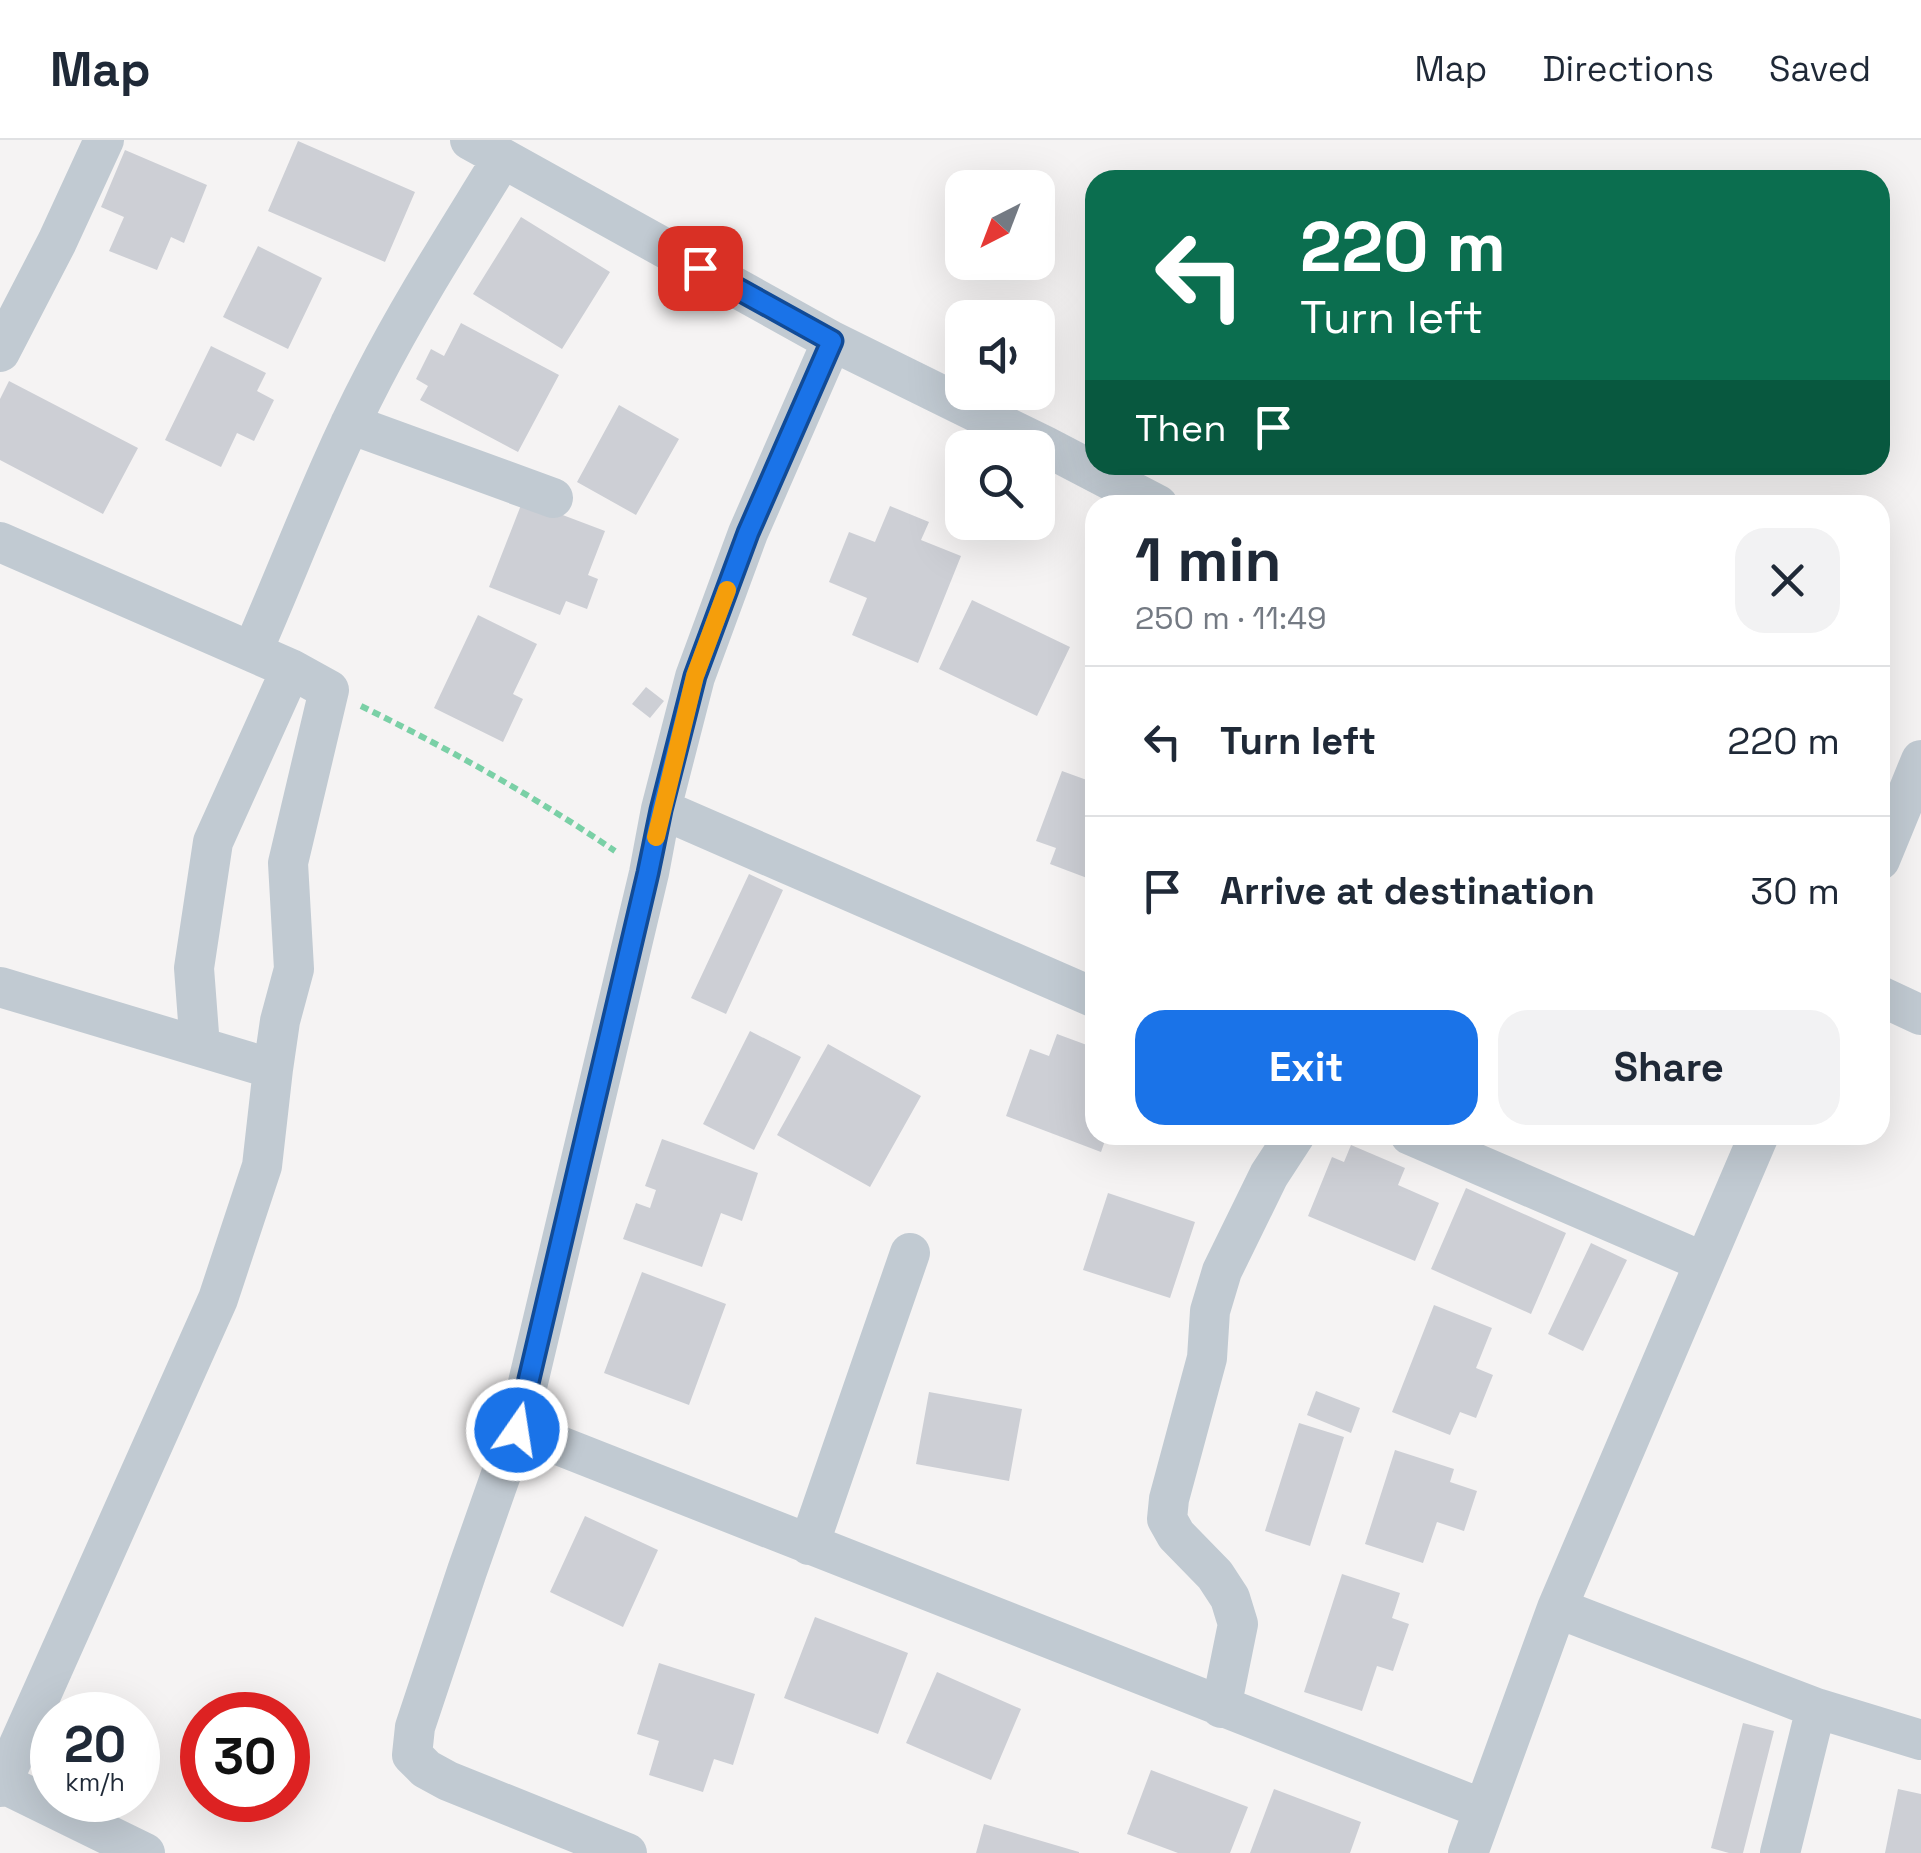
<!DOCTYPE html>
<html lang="en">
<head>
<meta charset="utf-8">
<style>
	body { margin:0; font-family:"Space Grotesk",sans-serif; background:#f2f2f3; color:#1f2937; height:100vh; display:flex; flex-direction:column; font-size:38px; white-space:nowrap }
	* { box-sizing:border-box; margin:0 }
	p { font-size:32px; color:#747a83 }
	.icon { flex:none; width:55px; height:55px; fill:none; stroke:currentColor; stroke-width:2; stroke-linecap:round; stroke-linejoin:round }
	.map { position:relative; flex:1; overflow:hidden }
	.drawer { position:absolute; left:1085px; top:355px; width:805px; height:650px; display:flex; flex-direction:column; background:#fff; border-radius:30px; box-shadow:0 10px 40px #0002 }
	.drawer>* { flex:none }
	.top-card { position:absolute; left:1085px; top:30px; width:805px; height:305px; border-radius:30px; box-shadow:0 10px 40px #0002; background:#0b6e4f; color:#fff; overflow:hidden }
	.needle { width:65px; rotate:222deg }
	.buttons { position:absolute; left:945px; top:30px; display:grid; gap:20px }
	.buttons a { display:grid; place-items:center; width:110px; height:110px; border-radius:20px; background:#fff; box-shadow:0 10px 40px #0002; font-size:50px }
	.speed { position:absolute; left:30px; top:1552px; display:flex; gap:20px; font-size:50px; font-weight:700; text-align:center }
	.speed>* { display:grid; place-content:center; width:130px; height:130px; border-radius:50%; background:#fff; box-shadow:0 10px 40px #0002; line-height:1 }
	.speed small { font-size:25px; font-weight:400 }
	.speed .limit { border:15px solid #d22; background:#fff; color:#111 }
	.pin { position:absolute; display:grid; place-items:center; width:85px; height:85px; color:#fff; margin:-42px; border-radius:20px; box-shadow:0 5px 15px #0006 }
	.me { position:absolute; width:110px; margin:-55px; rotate:13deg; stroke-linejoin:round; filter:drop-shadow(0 0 8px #0008) }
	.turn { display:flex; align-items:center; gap:35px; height:210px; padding:0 50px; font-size:45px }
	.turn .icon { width:130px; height:130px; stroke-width:2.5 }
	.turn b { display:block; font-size:70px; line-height:85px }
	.then { display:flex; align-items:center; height:95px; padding:0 50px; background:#0003; gap:20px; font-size:38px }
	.round { display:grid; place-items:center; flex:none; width:105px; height:105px; border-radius:30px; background:#f2f2f3 }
	.head { display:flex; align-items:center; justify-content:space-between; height:170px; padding:0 50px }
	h1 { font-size:60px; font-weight:700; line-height:75px }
	.action { display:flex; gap:20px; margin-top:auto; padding:20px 50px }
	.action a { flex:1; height:115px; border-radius:30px; background:#1a73e8; color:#fff; font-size:40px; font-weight:700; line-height:115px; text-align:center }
	.action a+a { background:#f2f2f3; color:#1f2937 }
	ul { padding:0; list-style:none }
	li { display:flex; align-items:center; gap:30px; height:150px; padding:0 50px; border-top:2px solid #e0e1e3 }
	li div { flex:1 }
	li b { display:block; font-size:38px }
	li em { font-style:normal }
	header { display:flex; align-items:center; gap:60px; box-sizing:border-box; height:140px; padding:0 50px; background:#fff; border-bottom:2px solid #e0e1e3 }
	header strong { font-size:48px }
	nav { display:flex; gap:55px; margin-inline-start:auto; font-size:35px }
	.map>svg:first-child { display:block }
	.building { fill:#cdcfd5 }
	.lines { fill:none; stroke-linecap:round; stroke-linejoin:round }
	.path { stroke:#7ad0a6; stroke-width:6; stroke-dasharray:8 5; stroke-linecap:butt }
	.street { stroke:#c1cad2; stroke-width:40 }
	.route-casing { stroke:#114b97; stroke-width:25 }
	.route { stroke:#1a73e8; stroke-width:18 }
	.slow { stroke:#f59e0b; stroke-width:18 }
</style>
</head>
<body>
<header>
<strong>Map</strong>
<nav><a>Map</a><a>Directions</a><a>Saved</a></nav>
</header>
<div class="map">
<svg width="1921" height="1713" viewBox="0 0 1921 1713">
	<rect width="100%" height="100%" fill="#f5f3f3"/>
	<path class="building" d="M298,1l117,51 -30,70 -117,-51z
		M125,10l82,35 -23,58 -13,-6 -14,33 -48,-19 15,-34 -23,-10z
		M521,77l89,55 -48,77 -89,-55z
		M258,106l64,32 -34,71 -65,-32z
		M461,183l98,52 -41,77 -98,-52 8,-14 -12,-7 15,-30 13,7z
		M211,206l55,27 -9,18 17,9 -20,41 -17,-8 -16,34 -56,-27z
		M9,241l129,67 -35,66 -103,-54v-61z
		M619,265l60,34 -43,76 -59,-33z
		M523,360l82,31 -17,44 10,4 -11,30 -21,-8 -6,14 -71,-28z
		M890,366l39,16 -8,18 40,16 -43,107 -66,-28 15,-37 -38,-16 20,-50 26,10z
		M972,460l98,47 -33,69 -98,-47z
		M478,475l59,29 -24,50 10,5 -20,43 -69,-34z
		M646,547l18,14 -14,17 -18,-14z
		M1062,631l33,12v98l-45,-17 6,-16 -20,-7z
		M749,734l34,16 -57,124 -35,-16z
		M750,891l51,26 -47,93 -51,-26z
		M1057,894l38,14v87h12l-6,17 -95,-36 24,-67 19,7z
		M828,904l93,52 -51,91 -93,-52z
		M662,999l96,34 -16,48 -21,-8 -19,54 -79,-28 13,-36 14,5 6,-18 -11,-4z
		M1351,1005l54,23 -7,17 41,18 -24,58 -107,-45 24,-59 12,5z
		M1466,1048l100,45 -35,81 -100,-45z
		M1108,1053l87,29 -25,76 -87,-28z
		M1591,1103l36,17 -44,91 -35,-17z
		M642,1132l84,32 -37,101 -85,-32z
		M1434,1165l58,23 -16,40 17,7 -17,43 -16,-6 -10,23 -58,-23z
		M1316,1251l44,17 -9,25 -44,-18z
		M929,1252l93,17 -13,72 -93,-17z
		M1299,1283l45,14 -34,109 -45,-15z
		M1395,1310l59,19 -4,13 27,9 -13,40 -27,-9 -14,41 -58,-19z
		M585,1376l73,34 -35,77 -73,-35z
		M1342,1434l58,19 -8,25 17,6 -16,47 -16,-5 -15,45 -58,-19z
		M815,1477l93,36 -30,81 -94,-36z
		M659,1523l96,31 -22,71 -19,-6 -11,33 -54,-17 10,-34 -22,-7z
		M937,1532l84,37 -30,71 -85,-37z
		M1743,1583l31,8 -31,122h-14l-18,-5z
		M1151,1630l97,37 -18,46h-52l-51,-19z
		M1274,1649l87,33 -11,31h-100z
		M1898,1649l23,5v59h-36z
		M984,1684l95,28v1h-103z"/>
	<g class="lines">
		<path class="path" d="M361,566c88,43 173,90 254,145"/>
		<path class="street" d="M470,0l362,201 215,106 111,58
			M832,201l-84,192 -53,144 -34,132 -12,64 -132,556 966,380
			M0,212l57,-110 47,-102
			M350,284l203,74
			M0,402l291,127 38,21 -41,173 6,106 -14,52 -7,48
			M252,512c40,-91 75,-186 121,-274 39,-76 85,-147 129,-219
			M661,669l434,189
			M1880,720l41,-100
			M0,847l273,82 -11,97 -44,133 -218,488
			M1880,856l41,19
			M200,907l-6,-79 19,-126 78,-173
			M1410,995l294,127
			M517,1289l-50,142 -52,156 -3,28 14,14 22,12 179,72
			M809,1405l101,-292
			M1557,1468l259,100 105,32
			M1221,1568l17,-84 -8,-26 -15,-23 -39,-40 -9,-16 2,-20 38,-141 3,-47 12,-40 47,-96 26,-40
			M2,1643l143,70
			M1468,1713l89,-245 202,-473
			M1780,1713l36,-145"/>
	</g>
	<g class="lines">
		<g class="route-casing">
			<path id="route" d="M517,1290l131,-557 13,-63 34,-134 53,-143 84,-192 -132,-73"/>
		</g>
		<use href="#route" class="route"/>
		<path class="slow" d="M656,697l39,-161 32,-86"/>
	</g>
</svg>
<div class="buttons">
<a><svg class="needle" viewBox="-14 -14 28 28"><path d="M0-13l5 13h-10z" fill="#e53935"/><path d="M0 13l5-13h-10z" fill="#747a83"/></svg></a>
<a><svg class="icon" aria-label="sound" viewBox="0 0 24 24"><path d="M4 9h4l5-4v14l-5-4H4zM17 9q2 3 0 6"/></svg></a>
<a><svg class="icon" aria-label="search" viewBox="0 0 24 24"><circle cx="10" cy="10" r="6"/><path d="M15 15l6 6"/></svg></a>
</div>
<div class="speed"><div>20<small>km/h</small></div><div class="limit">30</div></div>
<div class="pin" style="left:700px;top:128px;background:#d93025"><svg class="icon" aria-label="arrive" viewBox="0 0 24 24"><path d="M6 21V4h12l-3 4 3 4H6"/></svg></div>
<svg class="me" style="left:517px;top:1290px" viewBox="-20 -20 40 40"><circle r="17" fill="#1a73e8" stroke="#fff" stroke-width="3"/><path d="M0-11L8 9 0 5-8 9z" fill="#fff"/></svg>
<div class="top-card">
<div class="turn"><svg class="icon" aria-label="left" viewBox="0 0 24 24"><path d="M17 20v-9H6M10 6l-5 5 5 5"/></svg><div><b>220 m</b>Turn left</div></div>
<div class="then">Then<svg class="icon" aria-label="arrive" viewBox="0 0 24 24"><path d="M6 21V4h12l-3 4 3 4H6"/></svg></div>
</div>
<section class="drawer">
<div class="head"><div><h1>1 min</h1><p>250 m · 11:49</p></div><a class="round"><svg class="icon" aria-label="close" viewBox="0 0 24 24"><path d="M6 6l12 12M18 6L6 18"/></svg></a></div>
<ul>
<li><svg class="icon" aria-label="left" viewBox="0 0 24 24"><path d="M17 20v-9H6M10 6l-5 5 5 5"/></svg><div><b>Turn left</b></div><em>220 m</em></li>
<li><svg class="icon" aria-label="arrive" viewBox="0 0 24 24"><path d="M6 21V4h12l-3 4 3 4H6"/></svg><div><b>Arrive at destination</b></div><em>30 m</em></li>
</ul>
<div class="action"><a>Exit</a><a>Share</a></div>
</section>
</div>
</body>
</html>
